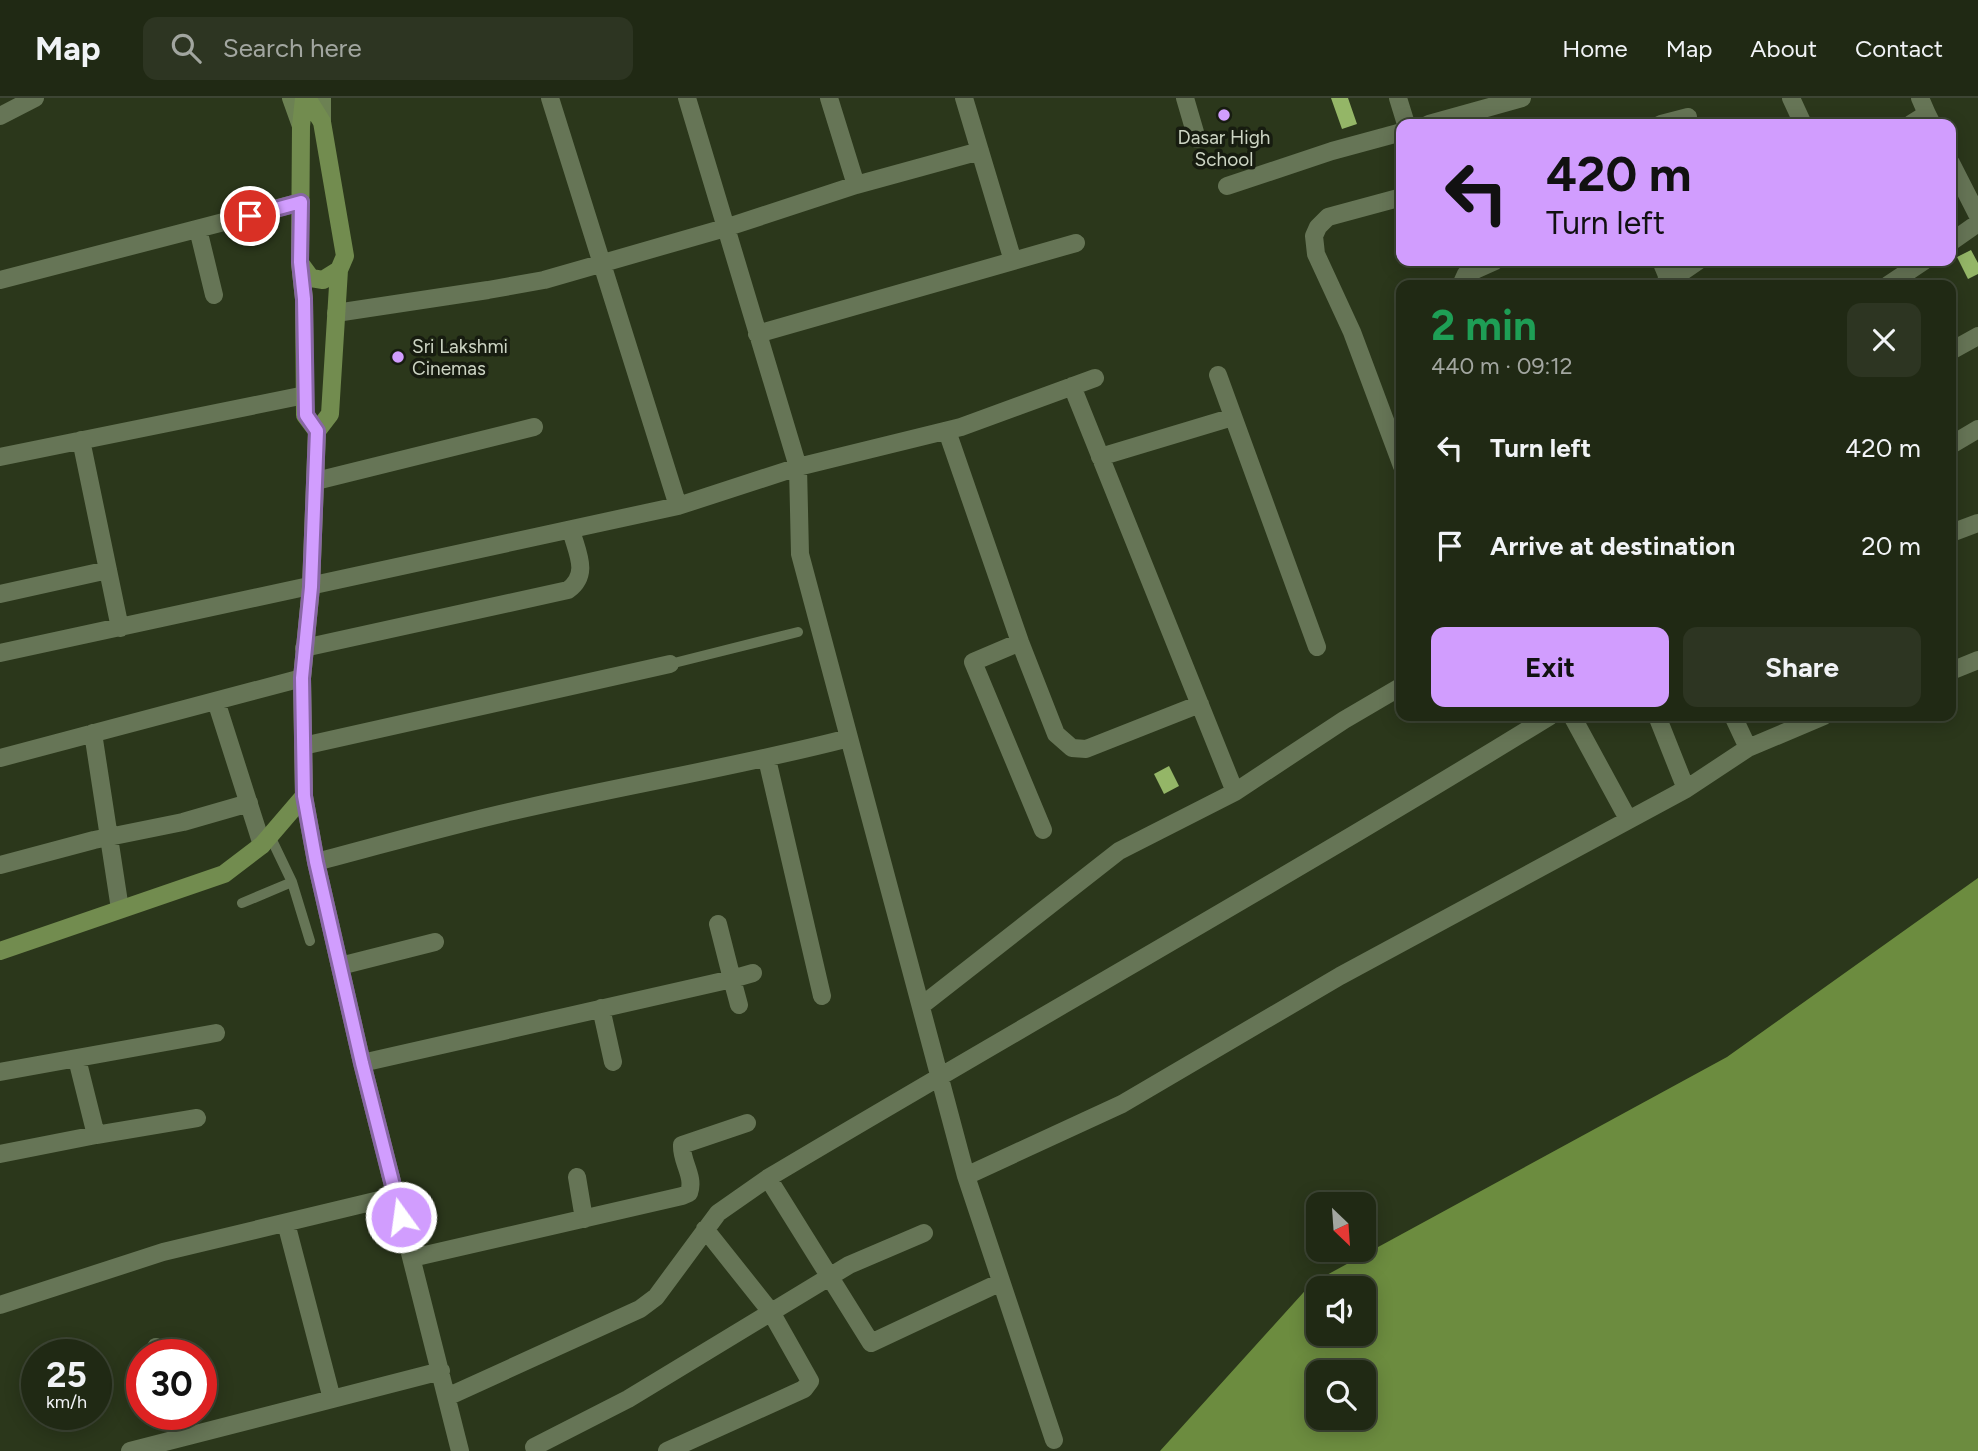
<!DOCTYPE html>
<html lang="en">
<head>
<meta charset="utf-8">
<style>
	body { margin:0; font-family:Figtree,sans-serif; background:#2d3522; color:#f1f3f6; height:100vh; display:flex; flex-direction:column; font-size:26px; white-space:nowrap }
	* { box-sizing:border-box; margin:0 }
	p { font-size:23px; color:#a2a6a0 }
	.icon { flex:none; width:38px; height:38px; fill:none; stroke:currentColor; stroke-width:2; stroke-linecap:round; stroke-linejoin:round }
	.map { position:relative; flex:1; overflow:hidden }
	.side { position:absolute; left:1396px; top:182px; width:560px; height:441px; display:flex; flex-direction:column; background:#202914; border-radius:14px; box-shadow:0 4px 18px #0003,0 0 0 2px #3d4534 }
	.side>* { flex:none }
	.hud { position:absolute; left:1396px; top:21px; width:560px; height:147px; border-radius:14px; box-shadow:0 4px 18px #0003,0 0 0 2px #3d4534; background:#d19dfe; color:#111; overflow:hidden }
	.needle { width:46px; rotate:155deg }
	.fabs { position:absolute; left:1306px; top:1094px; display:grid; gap:14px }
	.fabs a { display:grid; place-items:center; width:70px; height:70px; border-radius:14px; background:#202914; box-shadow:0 4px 18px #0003,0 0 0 2px #3d4534; font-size:35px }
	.speed { position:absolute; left:21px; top:1241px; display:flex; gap:14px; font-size:35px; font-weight:700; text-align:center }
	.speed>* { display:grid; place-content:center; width:91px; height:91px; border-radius:50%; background:#202914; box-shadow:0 4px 18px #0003,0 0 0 2px #3d4534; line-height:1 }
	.speed small { font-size:18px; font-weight:400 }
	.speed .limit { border:10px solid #d22; background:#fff; color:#111 }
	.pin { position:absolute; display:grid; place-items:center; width:60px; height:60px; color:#fff; margin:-30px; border:4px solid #fff; border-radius:50%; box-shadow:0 2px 7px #0007 }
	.me { position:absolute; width:77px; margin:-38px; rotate:346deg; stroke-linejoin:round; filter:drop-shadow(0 0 5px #0008) }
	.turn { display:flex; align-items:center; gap:24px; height:147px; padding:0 35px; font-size:32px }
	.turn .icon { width:91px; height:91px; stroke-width:2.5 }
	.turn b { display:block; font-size:49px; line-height:60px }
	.round { display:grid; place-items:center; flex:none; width:74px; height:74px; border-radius:14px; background:#2d3522 }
	.headline { display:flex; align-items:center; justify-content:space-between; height:119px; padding:0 35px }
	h1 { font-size:42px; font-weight:700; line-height:52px; color:#1e9e55 }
	.action { display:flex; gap:14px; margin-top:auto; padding:14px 35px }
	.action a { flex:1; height:80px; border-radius:14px; background:#d19dfe; color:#111; font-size:28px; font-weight:700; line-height:80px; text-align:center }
	.action a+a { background:#2d3522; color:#f1f3f6 }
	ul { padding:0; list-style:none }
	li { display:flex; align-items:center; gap:21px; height:98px; padding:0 35px }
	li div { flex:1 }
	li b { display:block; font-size:26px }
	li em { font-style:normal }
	header { display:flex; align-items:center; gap:42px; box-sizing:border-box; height:98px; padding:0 35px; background:#202914; border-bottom:2px solid #3d4534 }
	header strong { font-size:33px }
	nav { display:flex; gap:38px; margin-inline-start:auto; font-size:24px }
	.search { width:490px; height:63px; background:#2d3522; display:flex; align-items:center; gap:18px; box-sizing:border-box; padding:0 24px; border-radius:14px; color:#a2a6a0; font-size:26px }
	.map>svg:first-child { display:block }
	.water { fill:#6c8c3f; fill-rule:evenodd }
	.building { fill:#94b667 }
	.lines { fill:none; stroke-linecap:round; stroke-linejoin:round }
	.lane { stroke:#667556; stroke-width:10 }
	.street { stroke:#667556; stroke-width:18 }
	.secondary { stroke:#6c8153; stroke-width:18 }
	.primary { stroke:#728c4f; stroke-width:18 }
	.route-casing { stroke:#8866a5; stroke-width:18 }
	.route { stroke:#d19dfe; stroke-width:12 }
	.poi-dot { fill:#d19dfe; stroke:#171c10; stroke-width:2.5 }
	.labels { text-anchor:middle; stroke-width:7; stroke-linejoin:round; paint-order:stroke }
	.poi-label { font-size:19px; fill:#cdd5c4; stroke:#171c10 }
</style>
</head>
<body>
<header>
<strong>Map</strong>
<div class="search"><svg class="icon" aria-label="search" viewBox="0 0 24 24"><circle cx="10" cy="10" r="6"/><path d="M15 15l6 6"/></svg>Search here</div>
<nav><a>Home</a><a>Map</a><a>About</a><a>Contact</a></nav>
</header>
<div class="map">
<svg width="1978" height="1353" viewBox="0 0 1978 1353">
	<rect width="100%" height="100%" fill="#2b371b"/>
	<path class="water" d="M1978,780v573h-818l152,-168 415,-226zM1318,1190h45v46h-45zM1318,1274h45v46h-45z"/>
	<path class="building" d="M1331,0h17l9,26 -15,5z
		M1971,152l7,13v11l-10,5 -11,-22z
		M1169,668l10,20 -15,8 -10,-20z"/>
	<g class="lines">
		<path class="lane" d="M670,566l128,-32
			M270,738l22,46
			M242,805l50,-21 18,59"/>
		<path class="street" d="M550,0l128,408
			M687,0l111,369 2,87 166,622 88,264
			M829,0l27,87
			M964,0l49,163
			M1185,0l12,41
			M1398,0l8,26
			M1791,0l12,26
			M1920,0l7,16
			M0,18l35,-18
			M1429,26l93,-26
			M1661,26l27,-7
			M1911,26l16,-10 5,10
			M1951,65l27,53
			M1227,88l105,-35 70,-19
			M1402,99l-74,20 -10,10 -4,9 2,18 36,78 50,134
			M198,131l16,66
			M1951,144l27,-19
			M1661,163l10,24
			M0,182l301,-78
			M1461,187l5,-11 29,-13
			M1663,187l35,-24
			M1888,187l36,-24
			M336,215l152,-23 56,-10 181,-52 131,-43 124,-34
			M757,236l319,-91
			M1951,253l27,-15
			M1218,277l99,272
			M1072,288l163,406
			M947,333l73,211 36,92 16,14 14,1 114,-45
			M81,342l39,188
			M1951,347l27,-16
			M0,359l305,-62
			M1100,359l133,-40
			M316,383l218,-54
			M1951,435l27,-10
			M0,496l108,-24
			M1020,544l-47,20 70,168
			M304,550l264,-58c22,-16 9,-37 3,-60
			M0,555l678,-147 120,-39 163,-40 134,-49
			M1951,573l27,-11
			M216,603l46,144
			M1572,618l56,103
			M1657,618l29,73
			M1733,618l15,32
			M93,635l27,176
			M303,648l367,-82
			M0,660l302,-80
			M767,661l55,237
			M304,698l12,66c69,-18 137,-38 206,-53 109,-25 219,-43 327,-71
			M316,764l46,201 98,388
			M0,767l94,-25 89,-18 66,-19
			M340,868l95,-24
			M739,907l-7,-26 21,-6
			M921,908l198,-155 116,-59 109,-72 58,-34
			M601,910l12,54
			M77,961l19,76 101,-17
			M362,965l370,-84 -14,-55
			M0,974l216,-39
			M0,1056l96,-19
			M966,1078l156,-72 218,-128 346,-187 62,-41 76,-32
			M577,1079l7,42
			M768,1080l103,165 130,-61
			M286,1125l46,176
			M412,1160l270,-62 7,-3c6,-17 -8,-31 -7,-48l65,-22
			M0,1207l163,-53 233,-56
			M156,1249l2,7
			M447,1299l193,-88 16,-12 62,-84 50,-35c260,-155 524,-303 782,-462
			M175,1316l6,23
			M534,1349l94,-48 221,-134 75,-32
			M130,1353l311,-80
			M667,1353l137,-62 6,-8 -39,-69 -66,-83"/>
		<path class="secondary" d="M291,0l10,28
			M322,24v-24"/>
		<path class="primary" d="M304,0l-3,28 -1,137 11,15 12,2 16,-10 6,-14 -23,-134 -15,-24
			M317,333l13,-17 9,-144
			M0,853l224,-77 38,-29 42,-49 -2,-118 9,-91 6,-156 -12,-16 -1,-116 -4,-36"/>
	</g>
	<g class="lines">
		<g class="route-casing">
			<path id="route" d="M250,118l51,-14 -1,60 4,37 2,116 11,16 -6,156 -9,91 2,118 12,66 46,201 39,154"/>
		</g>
		<use href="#route" class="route"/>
	</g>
	<g class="poi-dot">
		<circle cx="1224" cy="17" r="7"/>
		<circle cx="398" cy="259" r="7"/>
	</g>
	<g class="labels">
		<g class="poi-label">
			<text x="1224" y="46">Dasar High<tspan x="1224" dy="22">School</tspan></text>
			<text x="412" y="255" text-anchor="start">Sri Lakshmi<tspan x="412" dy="22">Cinemas</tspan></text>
		</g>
	</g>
</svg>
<div class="fabs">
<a><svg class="needle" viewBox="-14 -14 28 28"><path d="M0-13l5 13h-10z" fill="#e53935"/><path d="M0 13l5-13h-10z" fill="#a2a6a0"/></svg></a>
<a><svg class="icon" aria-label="sound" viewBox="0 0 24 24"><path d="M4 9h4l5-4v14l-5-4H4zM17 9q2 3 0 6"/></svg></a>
<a><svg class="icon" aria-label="search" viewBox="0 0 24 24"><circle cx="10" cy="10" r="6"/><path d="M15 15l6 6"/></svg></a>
</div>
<div class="speed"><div>25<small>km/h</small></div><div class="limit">30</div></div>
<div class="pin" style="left:250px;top:118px;background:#d93025"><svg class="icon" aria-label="arrive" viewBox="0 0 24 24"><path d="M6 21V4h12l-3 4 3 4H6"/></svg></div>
<svg class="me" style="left:401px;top:1119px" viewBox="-20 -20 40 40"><circle r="17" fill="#d19dfe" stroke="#fff" stroke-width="3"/><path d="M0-11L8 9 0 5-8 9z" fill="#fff"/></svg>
<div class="hud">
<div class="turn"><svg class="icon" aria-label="left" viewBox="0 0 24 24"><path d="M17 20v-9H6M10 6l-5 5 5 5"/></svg><div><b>420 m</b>Turn left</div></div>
</div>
<section class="side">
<div class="headline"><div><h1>2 min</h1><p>440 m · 09:12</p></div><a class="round"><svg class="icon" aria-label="close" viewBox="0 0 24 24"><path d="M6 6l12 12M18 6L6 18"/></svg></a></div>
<ul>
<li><svg class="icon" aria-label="left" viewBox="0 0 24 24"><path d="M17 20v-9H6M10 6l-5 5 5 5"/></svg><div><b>Turn left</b></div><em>420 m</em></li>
<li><svg class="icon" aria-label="arrive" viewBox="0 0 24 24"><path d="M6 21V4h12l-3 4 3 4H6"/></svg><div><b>Arrive at destination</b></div><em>20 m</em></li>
</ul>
<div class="action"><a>Exit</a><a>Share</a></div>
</section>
</div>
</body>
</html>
